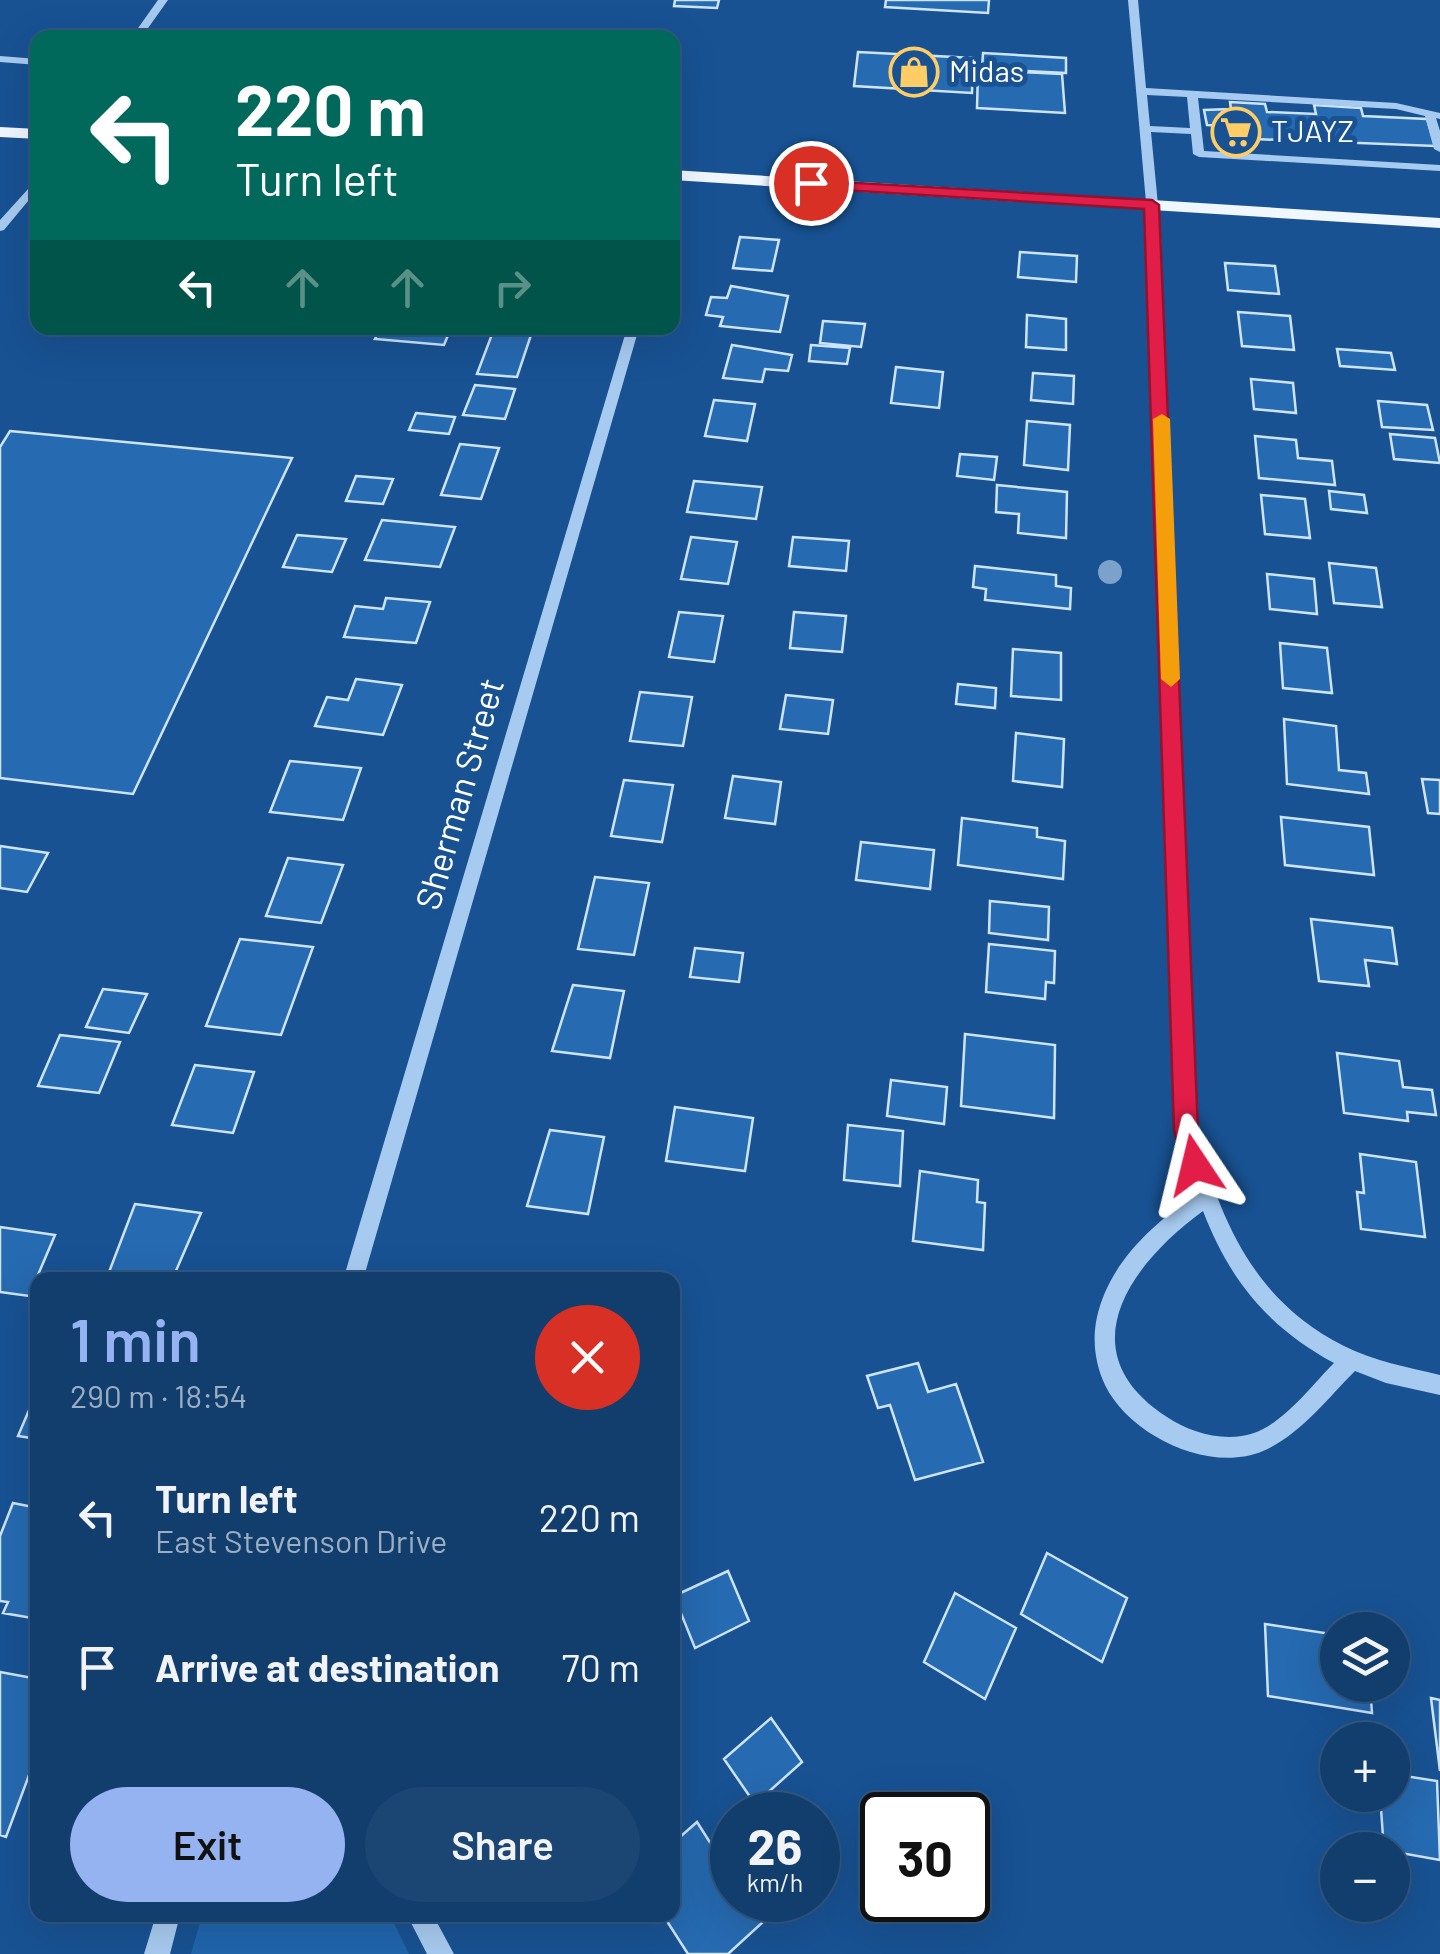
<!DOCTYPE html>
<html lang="en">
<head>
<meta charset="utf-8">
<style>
	body { margin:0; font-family:Barlow,sans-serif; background:#1b4573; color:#f1f3f6; height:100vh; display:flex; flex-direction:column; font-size:38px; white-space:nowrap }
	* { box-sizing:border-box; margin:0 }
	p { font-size:32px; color:#9caec2 }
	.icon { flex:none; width:55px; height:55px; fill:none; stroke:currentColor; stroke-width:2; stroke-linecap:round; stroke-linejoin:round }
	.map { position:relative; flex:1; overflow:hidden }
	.drawer { position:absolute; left:30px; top:1272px; width:650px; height:650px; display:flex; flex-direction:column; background:#123e6e; border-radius:20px; box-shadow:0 10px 40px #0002,0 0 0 2px #315781 }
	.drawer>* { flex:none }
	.guide { position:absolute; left:30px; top:30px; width:650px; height:305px; border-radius:20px; box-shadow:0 10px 40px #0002,0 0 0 2px #315781; background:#00695c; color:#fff; overflow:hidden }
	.buttons { position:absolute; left:1320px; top:1612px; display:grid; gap:20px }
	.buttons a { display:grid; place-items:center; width:90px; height:90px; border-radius:50%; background:#123e6e; box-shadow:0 10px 40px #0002,0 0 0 2px #315781; font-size:50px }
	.speed { position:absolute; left:710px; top:1792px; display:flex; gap:20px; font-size:50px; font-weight:700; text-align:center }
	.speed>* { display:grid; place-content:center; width:130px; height:130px; border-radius:50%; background:#123e6e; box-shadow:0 10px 40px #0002,0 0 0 2px #315781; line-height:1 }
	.speed small { font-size:25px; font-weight:400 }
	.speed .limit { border:5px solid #111; border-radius:15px; background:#fff; color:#111 }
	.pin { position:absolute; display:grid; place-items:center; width:85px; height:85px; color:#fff; margin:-42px; border:5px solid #fff; border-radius:50%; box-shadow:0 2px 10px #0007 }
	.me { position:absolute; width:110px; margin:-55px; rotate:350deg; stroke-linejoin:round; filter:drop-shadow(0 0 8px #0008) }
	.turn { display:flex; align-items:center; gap:35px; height:210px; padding:0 40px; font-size:45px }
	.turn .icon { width:130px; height:130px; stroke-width:2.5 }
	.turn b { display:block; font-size:70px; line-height:85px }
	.lanes { display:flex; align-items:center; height:95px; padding:0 40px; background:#0003; justify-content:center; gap:50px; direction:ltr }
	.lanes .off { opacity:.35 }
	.round { display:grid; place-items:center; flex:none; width:105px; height:105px; border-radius:52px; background:#1b4573 }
	.headline { display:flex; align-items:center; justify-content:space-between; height:170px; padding:0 40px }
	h1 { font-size:60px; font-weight:600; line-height:75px; color:#95b2f1 }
	.action { display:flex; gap:20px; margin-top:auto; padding:20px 40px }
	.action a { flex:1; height:115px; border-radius:60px; background:#95b2f1; color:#111; font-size:40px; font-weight:600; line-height:115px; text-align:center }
	.action a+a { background:#1b4573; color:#f1f3f6 }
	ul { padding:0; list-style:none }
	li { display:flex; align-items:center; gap:30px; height:150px; padding:0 40px }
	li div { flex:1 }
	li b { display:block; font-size:38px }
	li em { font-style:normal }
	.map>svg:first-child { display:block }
	.green { fill:#2065ac }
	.building { fill:#266ab1; stroke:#cee4fb; stroke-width:2.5 }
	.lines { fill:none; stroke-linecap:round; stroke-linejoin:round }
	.minor { fill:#a7cbf0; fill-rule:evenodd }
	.major { fill:#f0f7ff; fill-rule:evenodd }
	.tree { fill:#7ca2cc }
	.route { fill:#e11d48; stroke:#92132f; stroke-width:2.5 }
	.slow { fill:#f59e0b }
	.labels { text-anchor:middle; stroke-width:10; stroke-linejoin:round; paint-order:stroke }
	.far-poi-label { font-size:30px; fill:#fff; stroke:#185293; text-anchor:start }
	.street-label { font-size:35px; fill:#fff; stroke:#185293 }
</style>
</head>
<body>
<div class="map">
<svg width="1440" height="1954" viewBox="0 0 1440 1954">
	<rect width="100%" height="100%" fill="#185293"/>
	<path class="green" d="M202,1915h188l19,39h-218z"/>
	<path class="building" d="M675,0h44l-2,8 -43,-2z
		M886,0h103l-1,13 -103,-6z
		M858,52l115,6 -1,35 -118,-7z
		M983,53l83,5v15l-84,-4z
		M978,70l84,4 3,39 -88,-5z
		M1230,102l35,2 2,8 49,2 -2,-9 47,3 2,8 64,3 8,27 -207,-8 -2,-12 -19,-1 -3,-15 27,-1z
		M740,237l39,3 -7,31 -39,-3z
		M1020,252l57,4 -1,26 -58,-5z
		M1225,263l50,3 4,28 -51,-4z
		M731,286l57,10 -8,36 -60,-6 3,-9 -17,-2 5,-18 16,1z
		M1238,312l52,4 4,34 -52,-4z
		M1027,315l39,4v31l-40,-3z
		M823,321l42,3 -4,23 -41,-4z
		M381,328h70l-7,17 -69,-6z
		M494,329l38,3 -15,45 -40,-3z
		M732,345l60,10 -4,16 -23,-2 -3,13 -39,-4z
		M811,345l39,3 -3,16 -38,-3z
		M1337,349l54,4 4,17 -55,-4z
		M896,367l47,5 -4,36 -48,-5z
		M1033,373l41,3 -1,28 -42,-4z
		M1251,379l42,4 3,30 -42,-4z
		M475,385l40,4 -10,30 -42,-4z
		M714,400l41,4 -8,37 -42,-5z
		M1378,401l49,4 6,25 -51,-3z
		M416,413l39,4 -6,17 -40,-4z
		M1027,421l43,4 -2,45 -44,-5z
		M10,431l282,27 -159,336 -133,-16v-331z
		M1390,434l45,4 5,25 -46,-4z
		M1255,436l41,4 2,18 34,3 3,24 -76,-7z
		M460,444l39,4 -18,51 -40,-4z
		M960,454l37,3 -3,23 -37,-4z
		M356,476l37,3 -10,25 -37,-3z
		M694,481l68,6 -6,32 -69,-7z
		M997,485l70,7 -1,46 -48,-5 1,-19 -23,-2z
		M1329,491l35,4 3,18 -36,-4z
		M1261,495l44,4 5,39 -45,-4z
		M382,520l73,7 -15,40 -75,-7z
		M297,535l49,4 -14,33 -49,-5z
		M691,537l46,5 -9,42 -47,-5z
		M793,537l56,4 -3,30 -57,-5z
		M1329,563l47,5 6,39 -48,-4z
		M975,566l81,9v11l15,2 -1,21 -85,-9 1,-11 -13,-2z
		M1267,574l47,5 3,35 -47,-5z
		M386,598l44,4 -14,41 -72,-6 11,-31 28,3z
		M679,612l44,4 -9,46 -45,-5z
		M794,612l52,4 -4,36 -52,-4z
		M1280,643l47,5 5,45 -49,-5z
		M1013,649l48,4v47l-50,-4z
		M356,679l46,6 -19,50 -68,-9 12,-29 21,3z
		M958,684l38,4 -1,20 -39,-4z
		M640,692l52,5 -9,49 -53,-5z
		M786,695l47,5 -5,34 -48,-5z
		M1284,719l52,7 3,44 27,3 3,21 -82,-10z
		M1016,733l48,6 -2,48 -49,-6z
		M290,761l71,7 -18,52 -73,-8z
		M733,776l48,6 -6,42 -50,-6z
		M1422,779l18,1v34l-12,-1z
		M624,780l49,5 -11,57 -51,-6z
		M1281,817l88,10 5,48 -89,-10z
		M962,818l75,10v9l28,4 -2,38 -105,-14z
		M861,842l73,8 -4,39 -74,-9z
		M0,846l48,7 -21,39 -27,-4z
		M288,858l55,7 -22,58 -55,-7z
		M595,877l54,6 -15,72 -56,-6z
		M990,901l59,6 -1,33 -59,-7z
		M1311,919l81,9 5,36 -32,-4 4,26 -50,-5z
		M240,939l73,8 -32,88 -75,-9z
		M989,944l66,7 -1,32 -8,-1 -1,17 -59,-7z
		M695,948l48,5 -4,29 -49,-5z
		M573,985l51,6 -14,67 -58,-7z
		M103,989l44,5 -18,39 -43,-6z
		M965,1034l90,11 -1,73 -93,-12z
		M60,1035l60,7 -21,51 -61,-7z
		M1337,1053l62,8 4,26 29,3 4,25 -29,-3 1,9 -64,-8z
		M195,1065l59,7 -21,61 -61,-8z
		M891,1080l56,7 -3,37 -57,-8z
		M675,1107l78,11 -8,53 -79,-10z
		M848,1125l55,6 -3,55 -56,-6z
		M550,1130l54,7 -16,77 -61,-8z
		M1360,1154l56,8 9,75 -64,-8 -4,-37 7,1z
		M920,1171l58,9 -1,22 8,1 -2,47 -70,-9z
		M135,1204l66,9 -29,67h-66z
		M0,1227l55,8 -26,61 -29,-4z
		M918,1363l10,29 28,-8 27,78 -68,18 -25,-75 -12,3 -11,-32z
		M38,1389v50l-20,-3z
		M13,1503l25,5v111l-35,-6 5,-11 -8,-1v-65z
		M1047,1553l80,45 -25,64 -81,-48z
		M728,1571l21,50 -54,27 -21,-52z
		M955,1593l61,35 -31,71 -61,-37z
		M1265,1624l73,11v50h32l2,28 -104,-17z
		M0,1672l38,7v72l-32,86 -6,-2z
		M1431,1698l9,2v71z
		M771,1718l31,44 -47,42 -31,-45z
		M1392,1774l45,7 3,79 -56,-10 -4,-55h12z
		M697,1822l35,55v23h16l15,22 -35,32h-40l-25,-39h9v-71z"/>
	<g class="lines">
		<path class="minor" d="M158,0h10l-27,38h-10z
			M1128,0h10l8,88 250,15 44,10v6l-4,-1 4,13v21l-6,-3 -9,-33 -29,-7 -198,-11 6,53 236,14v6l-241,-14 -6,-3 -2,-20 -40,-2 10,104 34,894c27,92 58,170 149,216 30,15 63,21 96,29v20l-54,-12 -31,-12c-28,28 -55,64 -92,80 -54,23 -134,-16 -158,-66 -10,-21 -13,-46 -8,-68 12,-54 56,-93 99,-123l-19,-64 -28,-894zM1147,95l40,2 3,31 -40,-2zM1203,1211c27,70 65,116 131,152 -22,22 -49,59 -80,70 -29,10 -63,0 -87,-16 -100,-65 -38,-152 36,-206z
			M0,56l38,3v6l-38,-3z
			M677,172l6,3 -5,17 -6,3v-22z
			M38,178v11l-34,41 -4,1v-11z
			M627,328h12l-276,952h-20z
			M156,1915h24l-10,39h-26z
			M407,1915h26l21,39h-27z"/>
		<path class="major" d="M0,127l38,2v10l-38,-2z
			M672,170l768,48v10l-768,-48z"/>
	</g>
	<circle class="tree" cx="1110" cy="572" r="12"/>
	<path class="route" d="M806,180l346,20 7,5 39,925 9,35 -4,8h-17l-12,-43 -30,-921 -333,-21 -5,-2z"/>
	<path class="slow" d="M1162,414l8,5 10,260 -9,8 -10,-8 -8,-260z"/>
	<defs>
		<g id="shop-ring" transform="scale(2.5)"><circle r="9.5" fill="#185293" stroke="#ffcd66" stroke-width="1.5"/><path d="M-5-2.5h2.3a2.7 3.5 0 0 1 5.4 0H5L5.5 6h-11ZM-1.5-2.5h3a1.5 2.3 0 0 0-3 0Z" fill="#ffcd66"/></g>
		<g id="supermarket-ring" transform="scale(2.5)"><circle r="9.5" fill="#185293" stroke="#ffcd66" stroke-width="1.5"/><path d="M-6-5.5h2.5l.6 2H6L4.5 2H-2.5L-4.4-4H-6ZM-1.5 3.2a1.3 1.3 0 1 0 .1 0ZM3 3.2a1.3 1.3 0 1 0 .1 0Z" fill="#ffcd66"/></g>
	</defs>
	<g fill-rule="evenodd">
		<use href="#shop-ring" x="914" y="72"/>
		<use href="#supermarket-ring" x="1236" y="132"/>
	</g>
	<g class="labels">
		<g class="far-poi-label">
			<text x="949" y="82">Midas</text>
			<text x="1271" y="142">TJAYZ</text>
		</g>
		<g class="street-label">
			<text transform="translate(460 794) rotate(-74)" y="12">Sherman Street</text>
		</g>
	</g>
</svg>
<div class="buttons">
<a><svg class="icon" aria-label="layers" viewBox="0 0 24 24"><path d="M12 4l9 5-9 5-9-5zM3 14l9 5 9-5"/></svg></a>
<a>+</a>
<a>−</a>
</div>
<div class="speed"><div>26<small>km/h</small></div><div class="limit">30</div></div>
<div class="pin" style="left:811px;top:183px;background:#d93025"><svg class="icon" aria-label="arrive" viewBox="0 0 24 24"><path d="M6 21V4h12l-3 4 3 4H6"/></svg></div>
<svg class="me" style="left:1195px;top:1165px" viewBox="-20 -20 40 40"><path d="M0-17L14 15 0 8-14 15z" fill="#e11d48" stroke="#fff" stroke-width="4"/></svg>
<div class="guide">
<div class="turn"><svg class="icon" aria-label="left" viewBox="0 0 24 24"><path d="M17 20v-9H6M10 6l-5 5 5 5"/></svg><div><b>220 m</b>Turn left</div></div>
<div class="lanes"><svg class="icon" aria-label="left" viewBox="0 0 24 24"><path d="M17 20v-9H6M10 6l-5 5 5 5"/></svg><svg class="icon off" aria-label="ahead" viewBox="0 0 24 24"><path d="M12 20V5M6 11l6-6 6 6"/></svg><svg class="icon off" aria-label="ahead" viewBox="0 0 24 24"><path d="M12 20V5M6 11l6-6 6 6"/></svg><svg class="icon off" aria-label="right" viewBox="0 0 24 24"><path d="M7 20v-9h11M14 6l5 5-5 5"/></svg></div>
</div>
<section class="drawer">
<div class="headline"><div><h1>1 min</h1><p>290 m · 18:54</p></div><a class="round" style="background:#d93025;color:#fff"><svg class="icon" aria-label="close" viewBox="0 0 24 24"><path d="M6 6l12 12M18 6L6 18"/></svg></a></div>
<ul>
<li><svg class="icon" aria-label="left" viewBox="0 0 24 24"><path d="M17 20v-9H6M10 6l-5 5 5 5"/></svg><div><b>Turn left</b><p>East Stevenson Drive</p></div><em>220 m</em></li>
<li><svg class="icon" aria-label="arrive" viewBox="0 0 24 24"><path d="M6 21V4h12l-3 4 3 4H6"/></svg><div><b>Arrive at destination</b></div><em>70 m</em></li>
</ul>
<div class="action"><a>Exit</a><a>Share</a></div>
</section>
</div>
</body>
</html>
